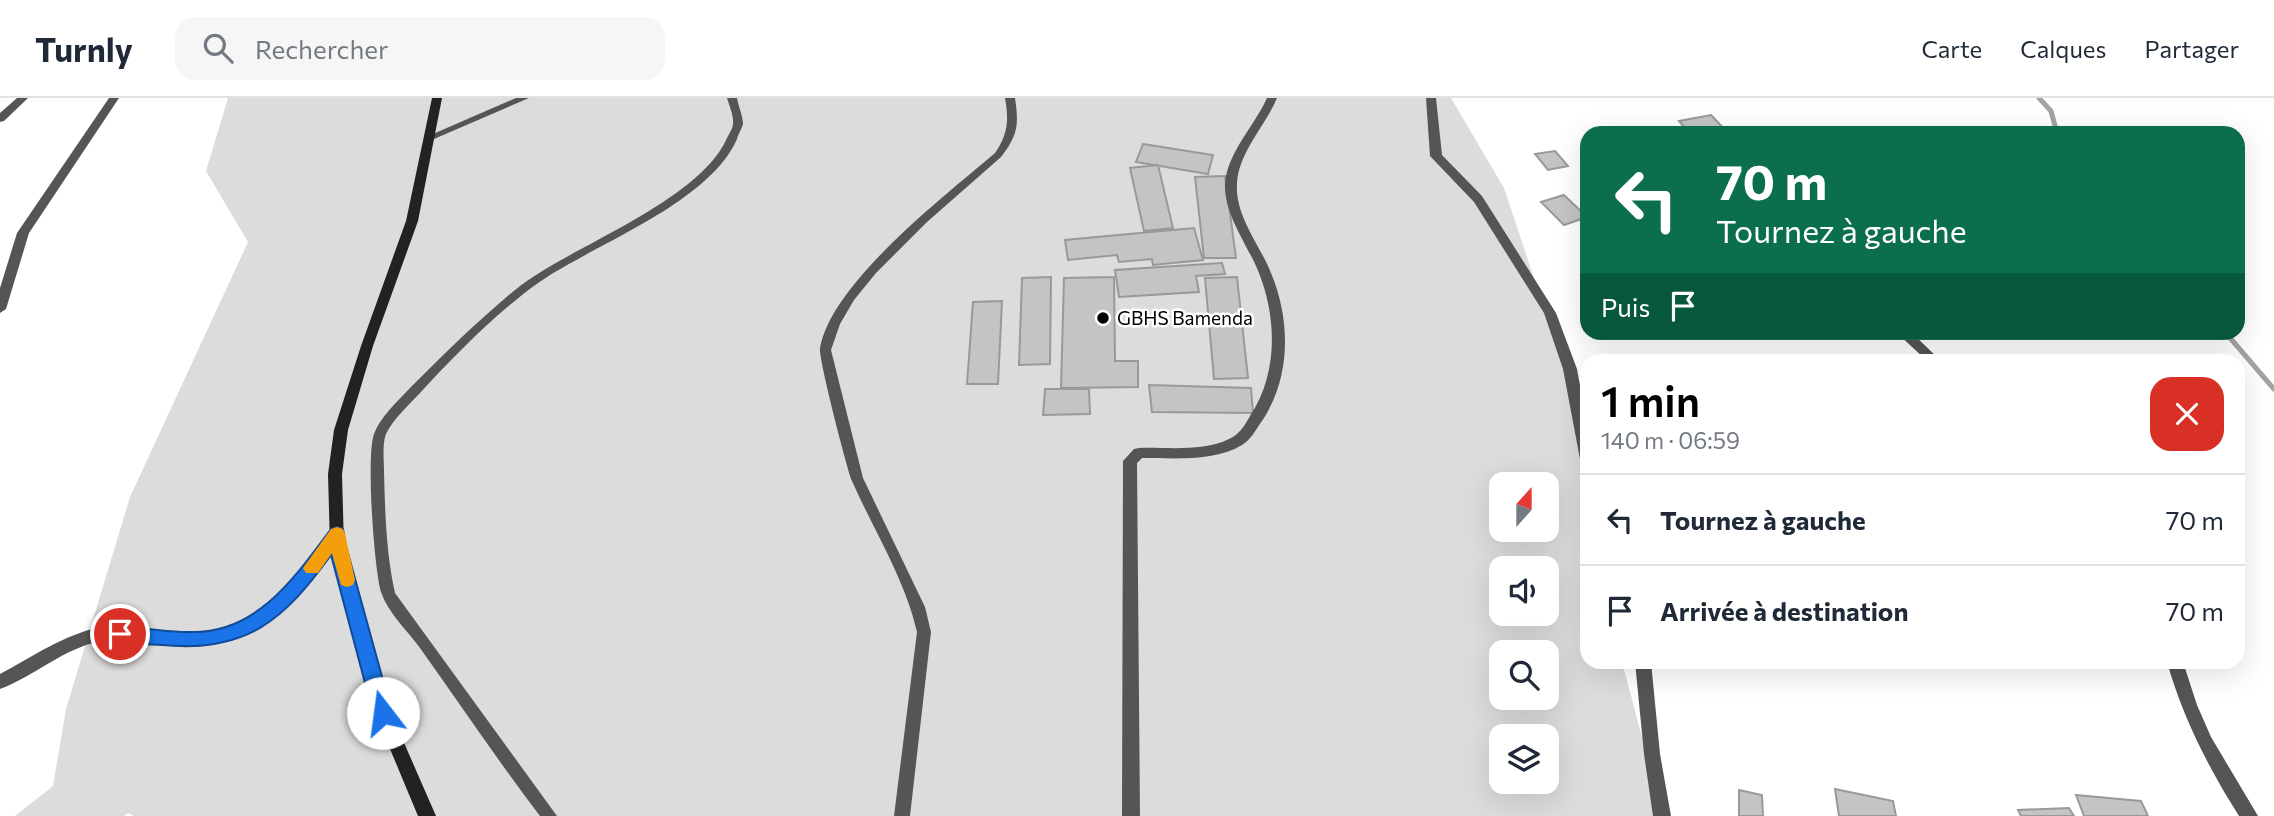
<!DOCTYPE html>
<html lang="fr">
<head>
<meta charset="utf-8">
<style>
	body { margin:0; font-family:Commissioner,sans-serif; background:#f6f6f7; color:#1f2937; height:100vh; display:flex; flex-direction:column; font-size:26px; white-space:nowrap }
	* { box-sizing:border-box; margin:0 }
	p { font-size:23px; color:#747a83 }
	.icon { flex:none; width:38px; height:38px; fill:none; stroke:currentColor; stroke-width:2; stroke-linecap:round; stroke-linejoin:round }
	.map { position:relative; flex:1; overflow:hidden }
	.side { position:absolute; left:1580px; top:256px; width:665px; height:315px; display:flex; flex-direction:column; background:#fff; border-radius:21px; box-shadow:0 7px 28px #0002 }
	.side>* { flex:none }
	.hud { position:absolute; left:1580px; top:28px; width:665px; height:214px; border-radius:21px; box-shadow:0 7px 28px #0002; background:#0b6e4f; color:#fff; overflow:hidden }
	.needle { width:46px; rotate:21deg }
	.tools { position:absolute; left:1489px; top:374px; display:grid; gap:14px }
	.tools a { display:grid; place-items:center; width:70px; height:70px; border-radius:14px; background:#fff; box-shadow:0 7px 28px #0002; font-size:35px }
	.pin { position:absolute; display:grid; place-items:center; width:60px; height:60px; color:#fff; margin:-30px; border:4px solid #fff; border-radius:50%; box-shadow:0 2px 7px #0007 }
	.me { position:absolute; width:77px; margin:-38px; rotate:345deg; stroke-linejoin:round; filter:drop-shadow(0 0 5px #0008) }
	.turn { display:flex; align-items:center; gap:24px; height:147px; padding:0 21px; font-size:32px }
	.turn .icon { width:91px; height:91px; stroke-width:2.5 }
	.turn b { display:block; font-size:49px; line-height:60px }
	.then { display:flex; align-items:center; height:66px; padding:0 21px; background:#0003; gap:14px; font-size:26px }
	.round { display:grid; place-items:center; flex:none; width:74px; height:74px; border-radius:21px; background:#f6f6f7 }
	.overview { display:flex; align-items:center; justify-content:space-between; height:119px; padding:0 21px }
	h1 { font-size:42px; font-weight:600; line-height:52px; color:#000 }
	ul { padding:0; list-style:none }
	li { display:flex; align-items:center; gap:21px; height:91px; padding:0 21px; border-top:2px solid #e0e1e3 }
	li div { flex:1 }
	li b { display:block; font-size:26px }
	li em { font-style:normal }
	header { display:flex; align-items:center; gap:42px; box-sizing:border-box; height:98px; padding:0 35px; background:#fff; border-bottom:2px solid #e0e1e3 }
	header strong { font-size:33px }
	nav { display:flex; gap:38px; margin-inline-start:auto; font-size:24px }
	.search { width:490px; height:63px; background:#f6f6f7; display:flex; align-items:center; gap:18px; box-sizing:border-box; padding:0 24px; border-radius:21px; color:#747a83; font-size:26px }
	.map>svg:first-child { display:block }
	.green { fill:#dcdcdc; fill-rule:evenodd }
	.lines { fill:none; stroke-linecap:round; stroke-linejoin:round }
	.stream { stroke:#a3a3a3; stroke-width:5 }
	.building { fill:#c4c4c4; stroke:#999; stroke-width:2 }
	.lane { fill:#555; fill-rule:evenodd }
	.street { fill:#555; fill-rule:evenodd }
	.secondary { fill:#222; fill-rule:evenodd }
	.route { fill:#1a73e8; stroke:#114b97; stroke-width:2 }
	.slow { fill:#f59e0b }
	.poi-dot { fill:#000; stroke:#fff; stroke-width:2.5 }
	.labels { text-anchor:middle; stroke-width:5; stroke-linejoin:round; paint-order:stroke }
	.poi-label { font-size:19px; fill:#000; stroke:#fff; text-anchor:start }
</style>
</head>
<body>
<header>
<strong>Turnly</strong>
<div class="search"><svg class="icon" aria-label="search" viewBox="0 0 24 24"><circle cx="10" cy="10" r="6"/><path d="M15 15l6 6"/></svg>Rechercher</div>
<nav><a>Carte</a><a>Calques</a><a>Partager</a></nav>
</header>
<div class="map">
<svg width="2274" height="718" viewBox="0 0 2274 718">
	<rect width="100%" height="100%" fill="#fff"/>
	<path class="green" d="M228,0h1223l53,90 83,250v224h35l41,154h-1529l-6,-3 -4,3h-109l38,-30 13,-77 64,-212 118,-255 -42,-71zM1502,387h45v45h-45zM1502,471h45v45h-45zM1502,555h45v45h-45zM1502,639h45v45h-45z"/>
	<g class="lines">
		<path class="stream" d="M2039,0l12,13 6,22
			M2225,234l49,57"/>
	</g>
	<path class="building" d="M1711,17l17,18h-39l-10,-12z
		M1143,46l70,11 -5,19 -72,-12z
		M1555,53l13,15 -20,4 -13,-16z
		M1158,67l15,63 -29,3 -14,-63z
		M1225,78l11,82h-32l-9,-81z
		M1564,97l23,22 -23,8 -23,-23z
		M1194,130l9,32 -50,5 -1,-6 -33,3 -2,-7 -49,5 -3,-20z
		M1222,165l3,11 -29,2 3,16 -80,5 -4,-27z
		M1051,179l-1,87 -31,1 3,-87z
		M1114,179l1,84h23v26l-77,1 3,-110z
		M1237,179l11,101 -34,1 -9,-101z
		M1002,203l-4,83h-31l6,-82z
		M1149,287l102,3 2,25 -101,-1z
		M1045,291h44l1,25 -47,1z
		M1835,691l58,12 3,15h-57z
		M1739,692l23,5 1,21h-24z
		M2076,697l65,6 7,15h-64z
		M2069,710l5,8h-53l-3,-6z"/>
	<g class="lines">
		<path class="lane" d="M516,0h13l-95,41 -3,1 -5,-3z
			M727,0h10c1,7 6,18 6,26 -1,4 -5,11 -6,15 -28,64 -140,104 -196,142 -42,29 -86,74 -121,112 -11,12 -27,26 -34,41 -4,10 -2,26 -2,37 1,40 2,82 11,122l162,223h-17c-42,-55 -80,-112 -120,-168 -13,-18 -32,-35 -39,-56 -7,-24 -15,-137 -7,-158 6,-17 24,-33 36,-46 25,-25 50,-50 76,-73 16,-14 32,-29 50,-40 52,-34 166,-79 191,-137 2,-4 6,-10 6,-14 1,-8 -4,-19 -6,-26z
			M1005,0h10c4,27 3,37 -14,59l-74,65 -51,51 -22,27 -14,24 -9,26 32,128 62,129 6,25 -21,184h-16l23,-184c-12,-53 -43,-101 -65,-151 -5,-12 -34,-124 -32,-133 12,-66 125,-152 175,-195 13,-19 14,-33 10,-55z"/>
		<path class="street" d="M17,0h11l-24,23 -4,1v-9z
			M109,0h10l-90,135 -23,76 -6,4v-25l17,-55z
			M1267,0h10c-11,27 -39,55 -40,86 -2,32 23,61 34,89 20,48 20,104 -9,148 -6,8 -11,19 -20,24 -28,17 -69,13 -100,13l-5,5 3,353h-18l1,-355 11,-12 5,-1c28,-1 64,4 90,-9 10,-4 16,-14 21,-23 28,-42 27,-97 9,-143 -11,-28 -35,-58 -34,-89 2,-31 30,-59 42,-86z
			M1426,0h10l6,57 40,41 74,117 21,56 10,55v40l-5,-1 -2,-4 -17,-90 -19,-56 -70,-111 -44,-46z
			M1751,29l9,6h-12l-3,-3z
			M1896,234h15l29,28h-14z
			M337,430l5,2 2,4 -2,4c-40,55 -86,113 -161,109 -26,-2 -53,-11 -80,-6 -37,7 -66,35 -101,48v-15c32,-17 65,-40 101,-47 27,-5 54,5 80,6 71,4 113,-53 151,-103z
			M1635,564h16l9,92 11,62h-18l-9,-62z
			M2167,564h16l14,43 14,32 47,79h-19c-31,-49 -56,-98 -72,-154z"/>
		<path class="secondary" d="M432,0h10l-24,123 -45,125 -25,84 -6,44 2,72 47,167 45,103h-18l-43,-103 -45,-167 -2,-72 6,-44 27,-84 45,-125z"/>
	</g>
	<path class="route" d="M337,429l6,2 3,17 46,167 -3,6 -6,2 -7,-2 -3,-6 -42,-158c-47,65 -84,98 -169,90 -16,-1 -34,0 -48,-6l-3,-5 3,-5 6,-3c23,2 47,6 70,6 67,2 105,-55 141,-103z"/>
	<path class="slow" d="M337,429l6,2 2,5 10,46 -2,5 -6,2 -6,-2 -9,-32 -14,20h-12l-3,-5 28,-39z"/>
	<circle class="poi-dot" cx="1103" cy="220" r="7"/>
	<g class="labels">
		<g class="poi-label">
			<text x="1117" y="227">GBHS Bamenda</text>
		</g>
	</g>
</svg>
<div class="tools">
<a><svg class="needle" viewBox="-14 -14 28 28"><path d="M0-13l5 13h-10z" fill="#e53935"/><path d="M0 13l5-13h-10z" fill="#747a83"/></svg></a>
<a><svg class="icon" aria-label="sound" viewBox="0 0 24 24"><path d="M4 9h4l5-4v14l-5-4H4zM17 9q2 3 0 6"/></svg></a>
<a><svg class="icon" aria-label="search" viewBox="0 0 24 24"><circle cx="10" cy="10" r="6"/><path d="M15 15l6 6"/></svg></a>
<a><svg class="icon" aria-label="layers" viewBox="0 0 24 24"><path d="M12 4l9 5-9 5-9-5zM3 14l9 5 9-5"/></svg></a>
</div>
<div class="pin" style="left:120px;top:536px;background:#d93025"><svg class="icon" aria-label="arrive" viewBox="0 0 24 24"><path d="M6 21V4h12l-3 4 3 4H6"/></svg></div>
<svg class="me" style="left:383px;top:615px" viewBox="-20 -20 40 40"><circle r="19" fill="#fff"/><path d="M0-13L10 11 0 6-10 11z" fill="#1a73e8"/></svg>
<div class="hud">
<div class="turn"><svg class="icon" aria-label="left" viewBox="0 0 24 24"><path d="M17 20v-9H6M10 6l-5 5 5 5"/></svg><div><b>70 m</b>Tournez à gauche</div></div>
<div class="then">Puis<svg class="icon" aria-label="arrive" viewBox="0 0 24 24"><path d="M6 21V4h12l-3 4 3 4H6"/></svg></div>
</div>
<section class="side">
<div class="overview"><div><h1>1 min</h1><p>140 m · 06:59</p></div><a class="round" style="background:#d93025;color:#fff"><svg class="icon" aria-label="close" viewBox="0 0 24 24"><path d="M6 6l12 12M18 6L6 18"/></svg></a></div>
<ul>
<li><svg class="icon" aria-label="left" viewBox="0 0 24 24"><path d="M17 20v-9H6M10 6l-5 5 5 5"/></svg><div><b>Tournez à gauche</b></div><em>70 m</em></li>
<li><svg class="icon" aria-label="arrive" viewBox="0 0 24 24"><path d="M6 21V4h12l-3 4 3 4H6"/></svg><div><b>Arrivée à destination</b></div><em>70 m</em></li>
</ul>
</section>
</div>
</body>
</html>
